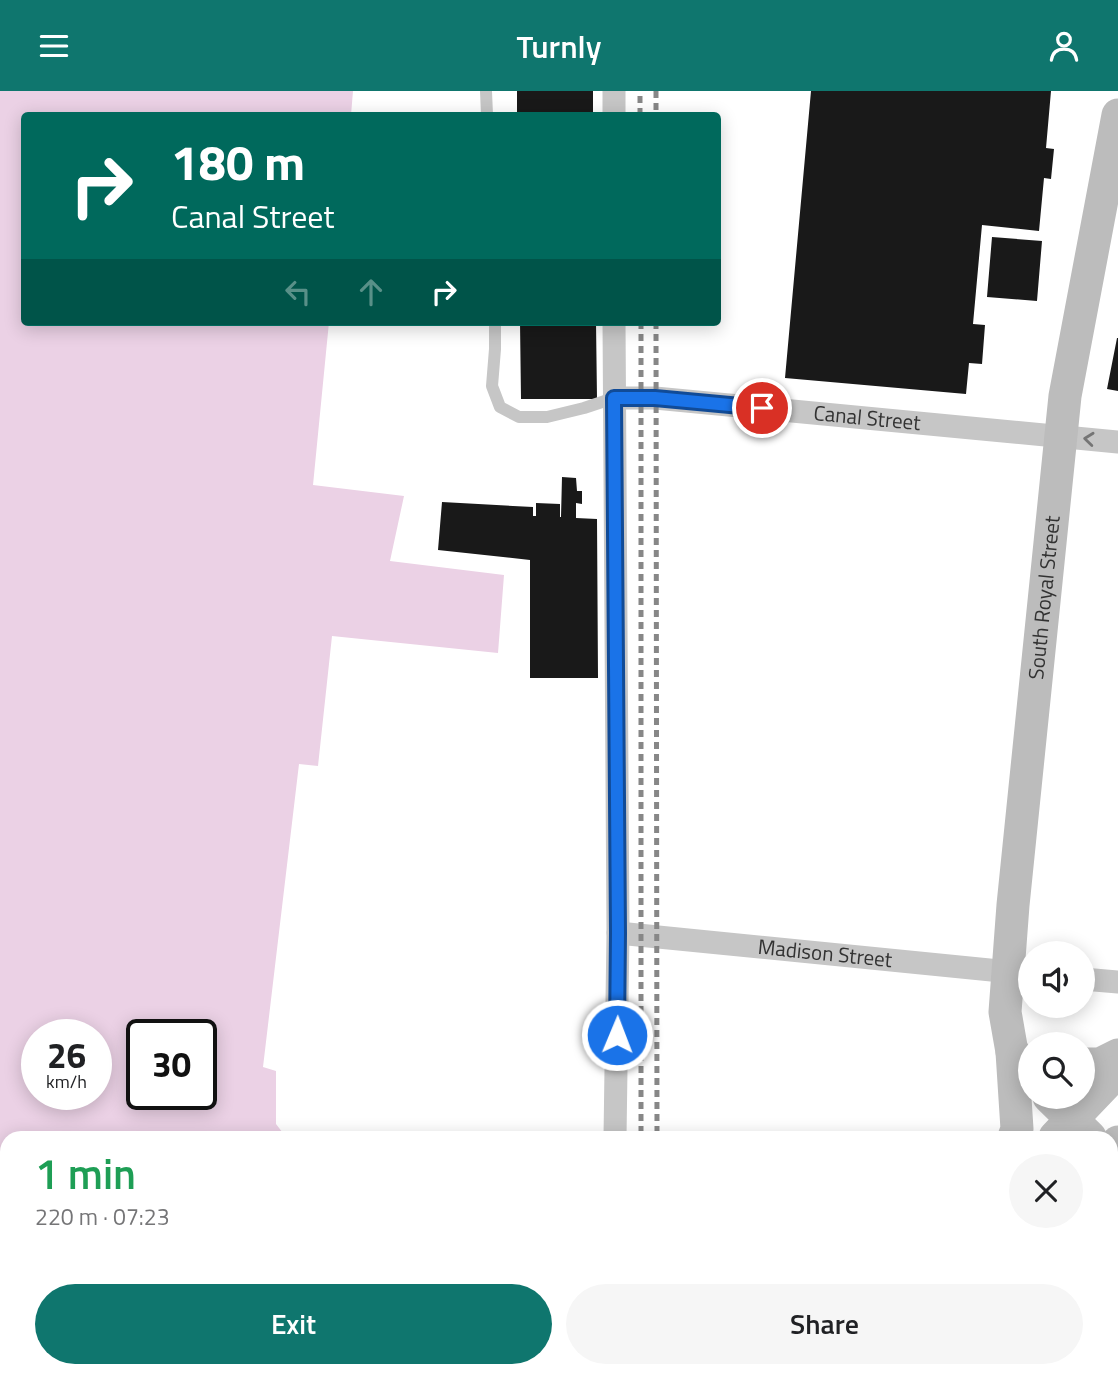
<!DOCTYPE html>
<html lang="en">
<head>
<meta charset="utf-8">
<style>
	body { margin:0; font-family:"Titillium Web",sans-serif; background:#f6f6f6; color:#202124; height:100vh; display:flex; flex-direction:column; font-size:26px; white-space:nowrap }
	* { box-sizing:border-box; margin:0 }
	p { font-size:23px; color:#757577 }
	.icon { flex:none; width:38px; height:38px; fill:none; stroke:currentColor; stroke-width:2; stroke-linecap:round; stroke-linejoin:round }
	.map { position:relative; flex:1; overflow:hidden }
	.panel { position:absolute; left:0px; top:1040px; width:1118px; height:247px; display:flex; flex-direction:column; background:#fff; border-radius:21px 21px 0 0; box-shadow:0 4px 18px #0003 }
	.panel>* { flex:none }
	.hud { position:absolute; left:21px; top:21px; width:700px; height:214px; border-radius:7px; box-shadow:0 4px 18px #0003; background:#00695c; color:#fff; overflow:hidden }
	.fabs { position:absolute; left:1018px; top:850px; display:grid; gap:14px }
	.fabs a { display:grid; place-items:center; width:77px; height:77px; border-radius:50%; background:#fff; box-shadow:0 4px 18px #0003; font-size:35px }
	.speed { position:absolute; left:21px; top:928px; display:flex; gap:14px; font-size:35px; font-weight:700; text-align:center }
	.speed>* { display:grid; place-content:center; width:91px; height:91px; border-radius:50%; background:#fff; box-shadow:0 4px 18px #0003; line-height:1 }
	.speed small { font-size:18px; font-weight:400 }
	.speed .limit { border:4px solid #111; border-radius:10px; background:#fff; color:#111 }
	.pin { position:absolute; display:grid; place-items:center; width:60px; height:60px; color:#fff; margin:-30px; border:4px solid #fff; border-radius:50%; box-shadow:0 2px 7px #0007 }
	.me { position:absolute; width:77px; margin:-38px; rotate:1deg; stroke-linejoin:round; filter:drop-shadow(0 0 5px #0008) }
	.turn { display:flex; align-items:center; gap:24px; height:147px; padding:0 35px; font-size:32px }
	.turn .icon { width:91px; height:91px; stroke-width:2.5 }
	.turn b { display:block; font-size:49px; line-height:60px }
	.lanes { display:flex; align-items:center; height:66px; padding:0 35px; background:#0003; justify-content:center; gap:35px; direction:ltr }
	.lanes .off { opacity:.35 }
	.round { display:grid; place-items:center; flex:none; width:74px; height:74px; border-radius:37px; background:#f6f6f6 }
	.summary { display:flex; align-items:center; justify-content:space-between; height:119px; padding:0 35px }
	h1 { font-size:42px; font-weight:600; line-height:52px; color:#1e9e55 }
	.button { display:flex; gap:14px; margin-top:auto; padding:14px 35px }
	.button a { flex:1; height:80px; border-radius:42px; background:#0f766e; color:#fff; font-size:28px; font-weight:600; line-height:80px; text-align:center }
	.button a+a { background:#f6f6f6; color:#202124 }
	header { display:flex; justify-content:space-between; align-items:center; height:91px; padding:0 35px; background:#0f766e; color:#fff; font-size:32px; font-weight:600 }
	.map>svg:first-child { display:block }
	.water { fill:#ebd1e5; fill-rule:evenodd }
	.building { fill:#191919 }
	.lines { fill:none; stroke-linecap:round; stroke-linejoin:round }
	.lane { stroke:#c6c6c6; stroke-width:12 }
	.street { stroke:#c6c6c6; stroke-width:23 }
	.secondary { stroke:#bcbcbc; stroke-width:33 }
	.rail { stroke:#878787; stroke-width:5; stroke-dasharray:7 5; stroke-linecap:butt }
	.oneway { stroke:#757575 }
	.route-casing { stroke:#114b97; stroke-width:18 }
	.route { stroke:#1a73e8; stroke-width:12 }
	.labels { text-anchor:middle; stroke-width:7; stroke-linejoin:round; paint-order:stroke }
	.street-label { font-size:21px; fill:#323232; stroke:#fff }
</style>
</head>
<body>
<header><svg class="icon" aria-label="menu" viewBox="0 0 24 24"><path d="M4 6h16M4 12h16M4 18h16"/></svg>Turnly<svg class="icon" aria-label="person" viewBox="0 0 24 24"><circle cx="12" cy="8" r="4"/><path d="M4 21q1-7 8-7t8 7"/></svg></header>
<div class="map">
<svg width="1118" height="1285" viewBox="0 0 1118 1285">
	<rect width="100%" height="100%" fill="#fff"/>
	<path class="water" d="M0,0h353l-2,24h-327v207h305l-16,163 91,11 -14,65 114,14 -6,78 -166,-17 -14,130 -19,-2 -36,303 13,4v53l10,13h-279v233h211v6h-218zM37,943h59v60h-59zM142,943h59v60h-59z"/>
	<path class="building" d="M517,0h76v24h-76z
		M811,0h240l-5,57 8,1 -3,30 -7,-1 -5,53 -57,-6 -9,99 12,1 -3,39 -13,-1 -3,31 -181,-16z
		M992,146l50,4 -5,60 -50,-4z
		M520,231h76l1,77h-76z
		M1117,247h1v53l-11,-2z
		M562,386l14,1 1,13h5v13l-6,-1v15l21,1 1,159h-68v-118l-92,-10 4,-48 91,5v9h3v-13l24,1v13h1z
		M236,1279h118v6h-119z"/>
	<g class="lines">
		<path class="lane" d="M486,0l1,24
			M495,231v27l-3,37 8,21 19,10h28l37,-9 30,-10"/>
		<g class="street">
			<path d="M614,24v-24"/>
			<path d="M614,231l4,611 -3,204"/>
			<path id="s1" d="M614,307h41l463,44"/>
			<path id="s2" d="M618,842l413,41"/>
			<path d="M1083,888l35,3"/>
			<path d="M553,1285l3,-6"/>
		</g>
		<g class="secondary">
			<path d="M1014,962l-2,-1 5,77 -3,8"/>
			<path d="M1083,973h17l18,-9"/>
			<path id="s3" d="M1031,988l-19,-27 -7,-40 8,-107 52,-509 53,-281"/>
			<path d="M1049,1006l41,40"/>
			<path d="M1055,1046l63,-66"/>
			<path d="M1111,1058l7,-7"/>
			<path d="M821,1285l3,-6"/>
			<path d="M894,1285l5,-6"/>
		</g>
		<path class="rail" d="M656,0v24
			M640,24v-24
			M641,231v815
			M656,231l1,815
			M640,1285v-6
			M657,1285v-6"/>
	</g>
	<defs><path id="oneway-chevron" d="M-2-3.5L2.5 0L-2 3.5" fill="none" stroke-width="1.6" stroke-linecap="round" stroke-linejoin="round" transform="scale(1.75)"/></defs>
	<use class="oneway" href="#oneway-chevron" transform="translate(1089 348) rotate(-174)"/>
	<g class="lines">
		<g class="route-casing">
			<path id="route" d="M617,944l1,-102 -4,-535h41l107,10"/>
		</g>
		<use href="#route" class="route"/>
	</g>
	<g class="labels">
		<g class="street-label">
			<text dy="7" stroke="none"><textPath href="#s1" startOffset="254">Canal Street</textPath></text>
			<text dy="7" stroke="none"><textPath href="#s3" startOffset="490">South Royal Street</textPath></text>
			<text dy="7" stroke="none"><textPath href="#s2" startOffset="208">Madison Street</textPath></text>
		</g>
	</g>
</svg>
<div class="fabs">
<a><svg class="icon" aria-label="sound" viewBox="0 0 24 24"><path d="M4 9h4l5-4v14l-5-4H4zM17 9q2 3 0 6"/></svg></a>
<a><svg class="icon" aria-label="search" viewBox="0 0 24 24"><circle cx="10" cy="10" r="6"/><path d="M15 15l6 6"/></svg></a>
</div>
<div class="speed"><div>26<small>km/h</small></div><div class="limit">30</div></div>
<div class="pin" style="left:762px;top:317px;background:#d93025"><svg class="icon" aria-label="arrive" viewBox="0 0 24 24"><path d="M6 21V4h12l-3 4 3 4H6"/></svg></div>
<svg class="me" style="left:617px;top:944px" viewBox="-20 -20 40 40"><circle r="17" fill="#1a73e8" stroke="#fff" stroke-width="3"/><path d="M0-11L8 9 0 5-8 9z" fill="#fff"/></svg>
<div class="hud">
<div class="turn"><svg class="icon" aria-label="right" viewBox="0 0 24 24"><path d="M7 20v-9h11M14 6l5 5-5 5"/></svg><div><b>180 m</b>Canal Street</div></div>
<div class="lanes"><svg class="icon off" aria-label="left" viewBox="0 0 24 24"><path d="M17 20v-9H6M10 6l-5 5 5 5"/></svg><svg class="icon off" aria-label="ahead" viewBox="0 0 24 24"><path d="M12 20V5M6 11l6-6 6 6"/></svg><svg class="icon" aria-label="right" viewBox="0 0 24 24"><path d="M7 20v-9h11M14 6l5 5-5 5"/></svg></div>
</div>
<section class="panel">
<div class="summary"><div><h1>1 min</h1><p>220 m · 07:23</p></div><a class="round"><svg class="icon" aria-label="close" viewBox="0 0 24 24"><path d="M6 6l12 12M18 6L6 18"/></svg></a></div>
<div class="button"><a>Exit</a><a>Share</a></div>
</section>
</div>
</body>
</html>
